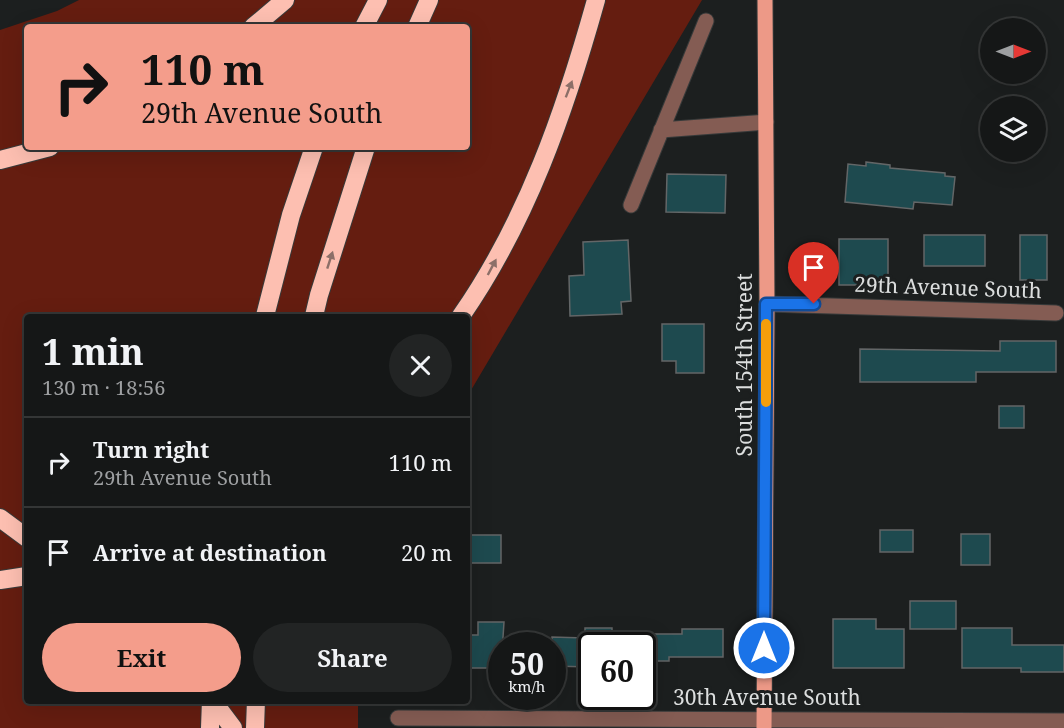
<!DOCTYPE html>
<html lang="en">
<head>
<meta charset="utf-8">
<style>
	body { margin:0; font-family:"Noto Serif",serif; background:#222424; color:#f1f3f6; height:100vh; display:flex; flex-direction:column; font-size:22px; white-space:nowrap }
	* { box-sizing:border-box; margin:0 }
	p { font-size:20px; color:#9d9fa1 }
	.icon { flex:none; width:33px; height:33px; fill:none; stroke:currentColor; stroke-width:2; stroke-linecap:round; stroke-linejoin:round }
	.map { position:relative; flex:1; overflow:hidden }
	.panel { position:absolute; left:24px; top:314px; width:446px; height:390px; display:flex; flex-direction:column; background:#151717; border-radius:6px; box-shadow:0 6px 24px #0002,0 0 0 2px #343636 }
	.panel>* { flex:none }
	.hud { position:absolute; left:24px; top:24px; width:446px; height:126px; border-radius:6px; box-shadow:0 6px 24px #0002,0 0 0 2px #343636; background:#f49d8b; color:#111; overflow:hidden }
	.needle { width:39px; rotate:90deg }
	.tools { position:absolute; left:980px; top:18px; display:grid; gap:12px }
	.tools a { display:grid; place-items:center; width:66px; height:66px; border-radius:50%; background:#151717; box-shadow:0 6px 24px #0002,0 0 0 2px #343636; font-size:30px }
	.speed { position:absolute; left:488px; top:632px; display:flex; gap:12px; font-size:30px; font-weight:700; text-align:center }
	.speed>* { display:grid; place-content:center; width:78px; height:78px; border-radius:50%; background:#151717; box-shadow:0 6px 24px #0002,0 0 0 2px #343636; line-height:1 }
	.speed small { font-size:15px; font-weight:400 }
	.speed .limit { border:3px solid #111; border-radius:9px; background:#fff; color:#111 }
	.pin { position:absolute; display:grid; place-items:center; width:51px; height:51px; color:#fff; margin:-62px -26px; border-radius:50% 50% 50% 0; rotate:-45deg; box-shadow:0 0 6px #0007 }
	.pin .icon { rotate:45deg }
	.me { position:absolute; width:66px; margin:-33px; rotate:0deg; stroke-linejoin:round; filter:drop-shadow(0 0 4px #0008) }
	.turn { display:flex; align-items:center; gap:21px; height:126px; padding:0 18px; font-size:27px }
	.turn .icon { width:78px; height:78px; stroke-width:2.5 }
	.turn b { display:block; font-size:42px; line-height:51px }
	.round { display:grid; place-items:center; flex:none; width:63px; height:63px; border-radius:32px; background:#222424 }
	.head { display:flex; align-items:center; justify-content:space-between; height:102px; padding:0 18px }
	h1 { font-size:36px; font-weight:700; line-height:45px }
	.button { display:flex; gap:12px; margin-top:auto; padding:12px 18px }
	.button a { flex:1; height:69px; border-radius:36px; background:#f49d8b; color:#111; font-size:24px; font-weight:700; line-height:69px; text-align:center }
	.button a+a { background:#222424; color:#f1f3f6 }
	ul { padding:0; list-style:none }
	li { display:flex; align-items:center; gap:18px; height:90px; padding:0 18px; border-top:2px solid #343636 }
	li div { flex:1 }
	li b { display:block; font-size:22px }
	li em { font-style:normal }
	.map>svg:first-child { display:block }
	.green { fill:#651d10; fill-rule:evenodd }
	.building { fill:#1e4a4f; stroke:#636667; stroke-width:1.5 }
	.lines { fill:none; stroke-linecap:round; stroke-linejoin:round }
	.minor-casing { stroke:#373a3a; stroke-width:17 }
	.major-casing { stroke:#373a3a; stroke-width:17 }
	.highway-casing { stroke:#373a3a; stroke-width:20 }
	.minor { stroke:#845c53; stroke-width:15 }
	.major { stroke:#ed9987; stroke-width:15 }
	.highway { stroke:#fdbfb1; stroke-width:18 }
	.oneway { fill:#8c6f68 }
	.route-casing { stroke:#114b97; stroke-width:15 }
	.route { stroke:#1a73e8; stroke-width:10 }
	.slow { stroke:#f59e0b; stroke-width:10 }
	.labels { text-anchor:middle; stroke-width:6; stroke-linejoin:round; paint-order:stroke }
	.street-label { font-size:21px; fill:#dcdede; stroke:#1c1f1f }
</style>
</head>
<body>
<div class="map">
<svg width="1064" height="728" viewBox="0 0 1064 728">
	<rect width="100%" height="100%" fill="#1c1f1f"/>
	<path class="green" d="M79,0h623l-235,397 -1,-81h-439v384l331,1v27h-358v-698l57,-19zM27,27h439v120h-439z"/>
	<path class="building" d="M866,162l24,3v3l55,5v3l10,1 -3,28 -38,-3 -1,7 -68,-7 3,-38 18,2z
		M667,174l59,1 -1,38 -59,-1z
		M924,235h61v31h-61z
		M1020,235h27v45h-27z
		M839,239h49v46h-49z
		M628,240l3,61 -10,1 1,12 -52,2 -1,-40 15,-1 -1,-33z
		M662,324h42v49h-28v-12h-14z
		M1000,341h56v31h-80v10h-116v-33l140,2z
		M999,406h25v22h-25z
		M880,530h33v22h-33z
		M961,534h29v31h-29z
		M466,535h35v28h-35z
		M910,601h46v28h-46z
		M833,619h43v10h28v39h-71z
		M478,622h26l-3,46h-35v-33h12z
		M585,628h27v17h-21v22l-39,-1v-29l33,1z
		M962,628h50v17h52v27h-43v-4h-59z
		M682,629h41v28h-54v4h-27v-27h40z"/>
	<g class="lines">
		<g class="minor-casing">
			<path id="minor" d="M661,130l105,-8
				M631,205l75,-184
				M767,304l289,9
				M398,718l666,3"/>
		</g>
		<g class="major-casing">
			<path id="major" d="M764,728l3,-424 -2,-304"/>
		</g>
		<g class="highway-casing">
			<path id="highway" d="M253,27l32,-27
				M364,27l14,-27
				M417,27l12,-27
				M0,160l50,-13
				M265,316l26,-101 23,-68
				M314,316l5,-21 47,-148
				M461,316c66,-95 104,-205 135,-316
				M0,518l27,20
				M0,580l27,-4
				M212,700l21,28
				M210,728l1,-28
				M255,728l1,-28"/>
		</g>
		<use href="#minor" class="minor"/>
		<use href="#major" class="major"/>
		<use href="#highway" class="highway"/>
	</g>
	<defs><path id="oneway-solid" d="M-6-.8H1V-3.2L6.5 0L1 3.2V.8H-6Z" transform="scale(1.5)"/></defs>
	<g class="oneway">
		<use href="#oneway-solid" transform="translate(569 89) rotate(-69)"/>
		<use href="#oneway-solid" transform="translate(330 260) rotate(-72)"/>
		<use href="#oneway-solid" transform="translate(492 267) rotate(-62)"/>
	</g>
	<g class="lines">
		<g class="route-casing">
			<path id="route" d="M764,648l2,-344h48"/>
		</g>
		<use href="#route" class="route"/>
		<path class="slow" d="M766,402v-78"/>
	</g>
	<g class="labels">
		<g class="street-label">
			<text transform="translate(948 288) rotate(2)" y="7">29th Avenue South</text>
			<text transform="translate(745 365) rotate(-90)" y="7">South 154th Street</text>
			<text x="767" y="705">30th Avenue South</text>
		</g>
	</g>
</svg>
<div class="tools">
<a><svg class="needle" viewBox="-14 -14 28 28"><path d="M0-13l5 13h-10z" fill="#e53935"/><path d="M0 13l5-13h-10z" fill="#9d9fa1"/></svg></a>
<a><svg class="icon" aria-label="layers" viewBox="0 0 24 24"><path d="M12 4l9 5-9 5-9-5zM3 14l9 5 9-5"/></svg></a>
</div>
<div class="speed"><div>50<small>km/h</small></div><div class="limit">60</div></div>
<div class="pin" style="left:814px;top:304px;background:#d93025"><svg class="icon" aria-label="arrive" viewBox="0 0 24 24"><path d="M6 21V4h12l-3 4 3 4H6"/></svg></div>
<svg class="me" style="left:764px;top:648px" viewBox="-20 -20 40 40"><circle r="17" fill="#1a73e8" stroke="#fff" stroke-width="3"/><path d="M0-11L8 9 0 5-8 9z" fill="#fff"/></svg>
<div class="hud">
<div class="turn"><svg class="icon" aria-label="right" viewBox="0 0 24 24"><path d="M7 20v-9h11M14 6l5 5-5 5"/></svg><div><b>110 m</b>29th Avenue South</div></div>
</div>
<section class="panel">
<div class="head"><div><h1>1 min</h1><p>130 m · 18:56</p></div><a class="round"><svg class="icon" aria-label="close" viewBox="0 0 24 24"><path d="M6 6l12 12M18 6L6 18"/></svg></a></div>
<ul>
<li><svg class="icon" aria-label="right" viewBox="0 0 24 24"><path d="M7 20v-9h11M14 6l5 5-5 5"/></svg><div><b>Turn right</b><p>29th Avenue South</p></div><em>110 m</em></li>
<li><svg class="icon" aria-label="arrive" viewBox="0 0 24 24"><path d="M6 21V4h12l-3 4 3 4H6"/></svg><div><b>Arrive at destination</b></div><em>20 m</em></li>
</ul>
<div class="button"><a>Exit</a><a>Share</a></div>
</section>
</div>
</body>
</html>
